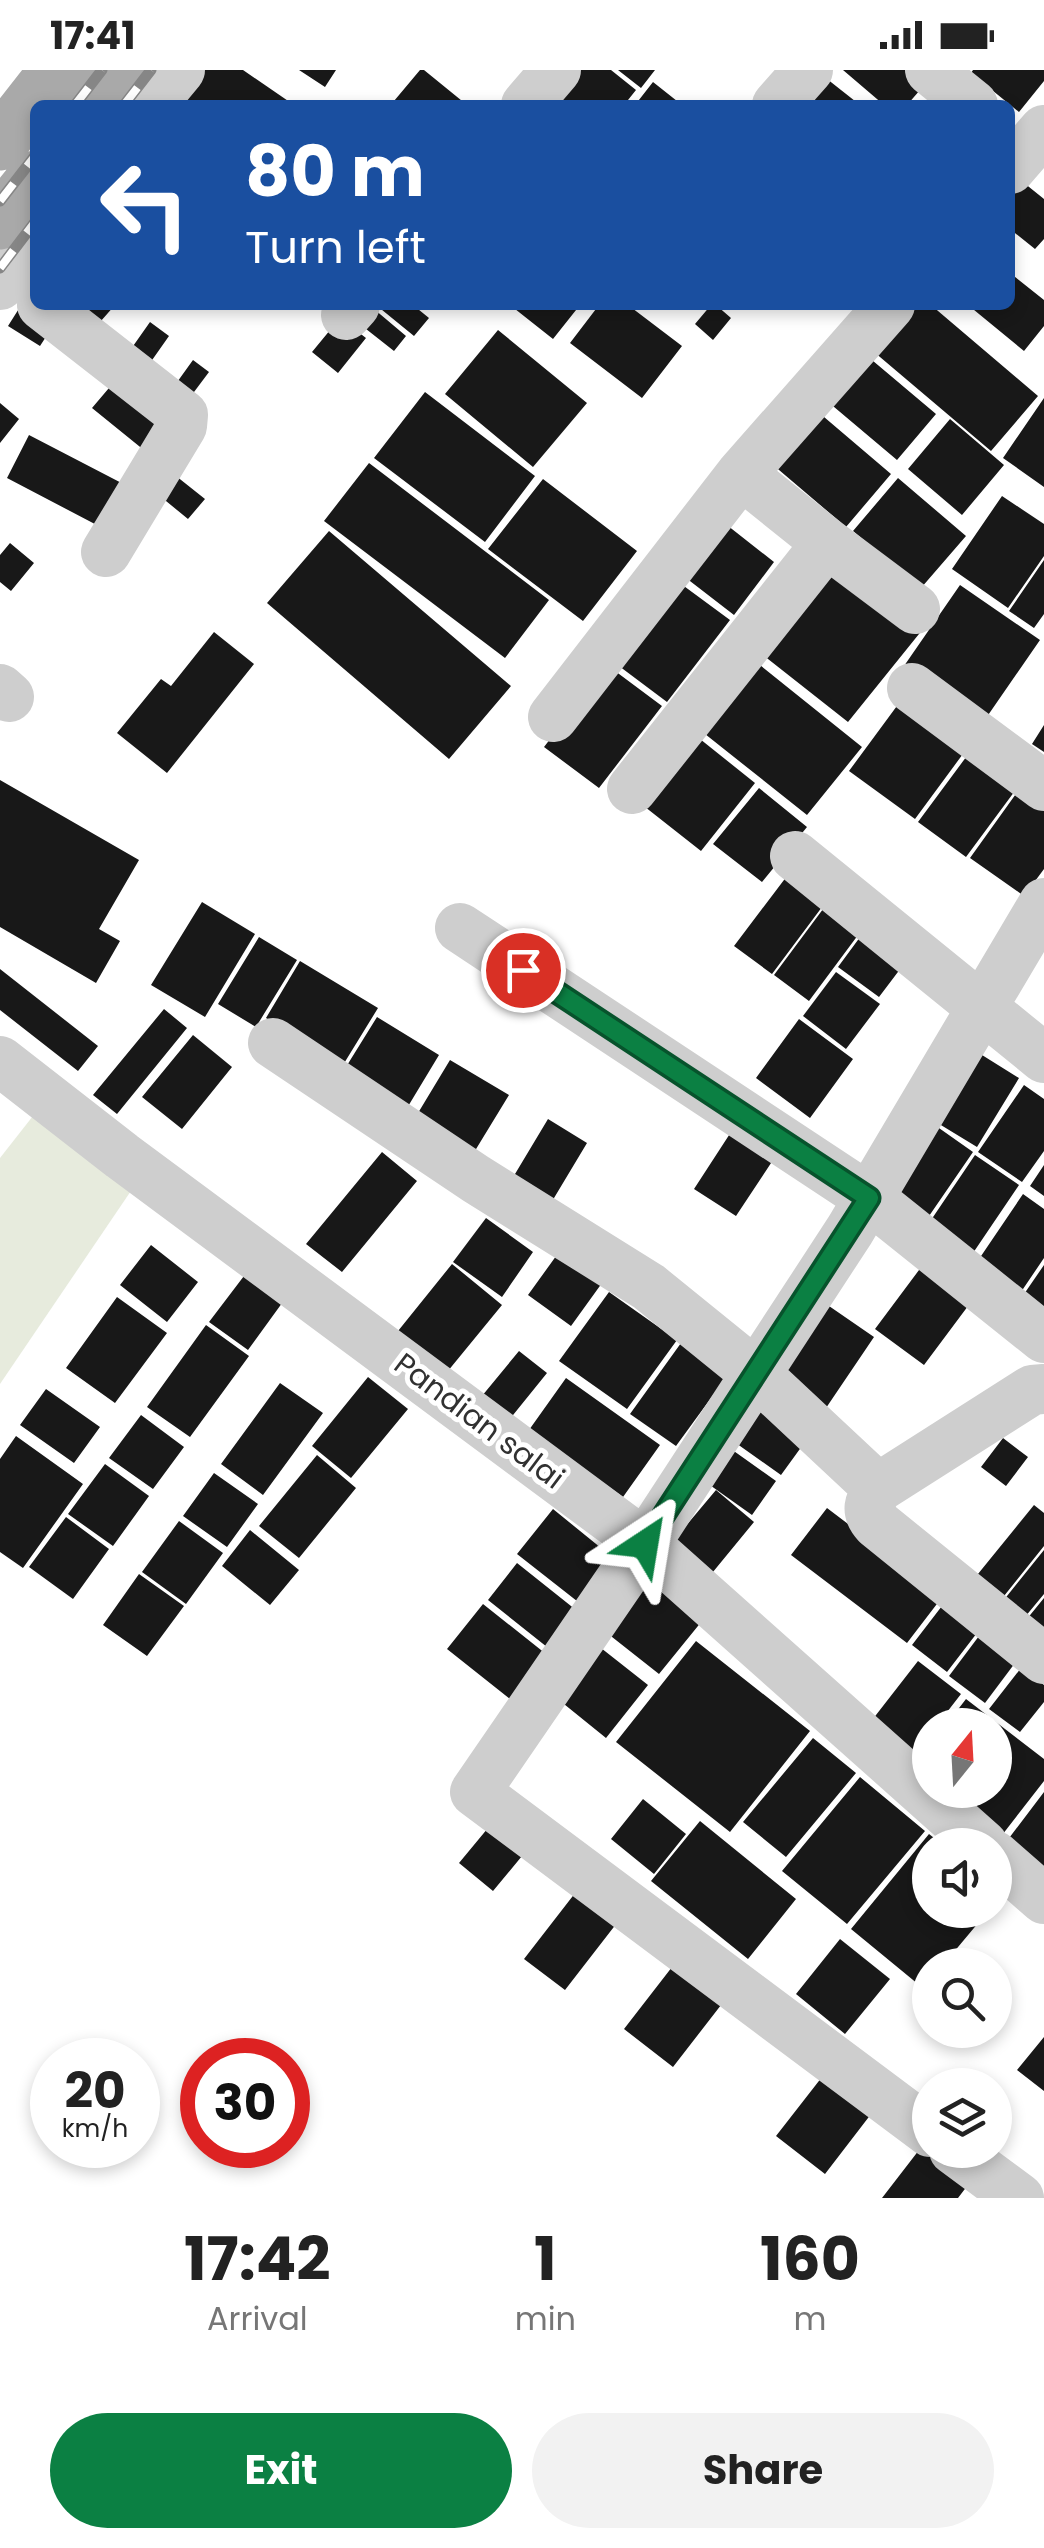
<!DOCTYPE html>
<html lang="en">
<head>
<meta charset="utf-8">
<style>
	body { margin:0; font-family:Poppins,sans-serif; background:#f2f2f2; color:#222; height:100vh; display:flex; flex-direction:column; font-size:38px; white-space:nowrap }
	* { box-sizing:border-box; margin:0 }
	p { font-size:32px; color:#767676 }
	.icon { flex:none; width:55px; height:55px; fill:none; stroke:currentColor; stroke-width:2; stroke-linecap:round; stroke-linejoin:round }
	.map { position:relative; height:2128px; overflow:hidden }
	.side { display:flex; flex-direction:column; background:#fff; flex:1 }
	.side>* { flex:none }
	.top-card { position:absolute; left:30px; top:30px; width:985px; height:210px; border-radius:15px; box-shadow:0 5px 15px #0003; background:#1a4fa0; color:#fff; overflow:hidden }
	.needle { width:65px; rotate:18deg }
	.fabs { position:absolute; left:912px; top:1638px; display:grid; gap:20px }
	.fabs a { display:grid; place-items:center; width:100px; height:100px; border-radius:50%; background:#fff; box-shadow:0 5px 15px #0003; font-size:50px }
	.speed { position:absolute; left:30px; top:1968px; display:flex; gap:20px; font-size:50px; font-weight:700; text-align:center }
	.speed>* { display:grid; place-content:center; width:130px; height:130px; border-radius:50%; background:#fff; box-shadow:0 5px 15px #0003; line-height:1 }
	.speed small { font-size:25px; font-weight:400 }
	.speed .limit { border:15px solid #d22; background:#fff; color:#111 }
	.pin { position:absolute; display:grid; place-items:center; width:85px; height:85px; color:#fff; margin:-42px; border:5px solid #fff; border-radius:50%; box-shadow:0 2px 10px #0007 }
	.me { position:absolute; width:110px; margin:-55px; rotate:33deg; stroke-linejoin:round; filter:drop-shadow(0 0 8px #0008) }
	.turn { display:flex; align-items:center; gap:35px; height:210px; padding:0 50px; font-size:45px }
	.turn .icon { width:130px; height:130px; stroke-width:2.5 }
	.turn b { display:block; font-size:70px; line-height:85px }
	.eta { display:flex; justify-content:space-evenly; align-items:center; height:170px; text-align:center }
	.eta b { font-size:60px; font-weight:700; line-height:70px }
	.button { display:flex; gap:20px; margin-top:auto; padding:20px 50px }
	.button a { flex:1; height:115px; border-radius:60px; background:#0b8043; color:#fff; font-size:40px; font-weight:700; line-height:115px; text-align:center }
	.button a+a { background:#f2f2f2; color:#222 }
	.status { display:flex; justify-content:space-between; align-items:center; height:70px; padding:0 50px; background:#fff; direction:ltr }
	.status svg { height:28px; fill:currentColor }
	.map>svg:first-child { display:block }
	.green { fill:#e7ebdd }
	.building { fill:#181818 }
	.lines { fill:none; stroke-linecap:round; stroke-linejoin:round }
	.minor { stroke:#cecece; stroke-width:50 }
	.major { stroke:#a9a9a9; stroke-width:55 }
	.rail-casing { stroke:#868686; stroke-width:11 }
	.rail { stroke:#fff; stroke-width:8; stroke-dasharray:22; stroke-linecap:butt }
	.route-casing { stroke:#07532c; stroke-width:25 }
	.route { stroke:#0b8043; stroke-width:18 }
	.labels { text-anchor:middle; stroke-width:10; stroke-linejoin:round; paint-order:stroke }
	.street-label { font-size:30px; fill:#313131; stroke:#fff }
</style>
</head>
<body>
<div class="status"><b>17:41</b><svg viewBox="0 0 49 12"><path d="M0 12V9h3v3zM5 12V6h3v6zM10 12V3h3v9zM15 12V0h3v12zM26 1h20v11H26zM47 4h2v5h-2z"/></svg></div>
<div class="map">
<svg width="1044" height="2128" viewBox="0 0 1044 2128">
	<rect width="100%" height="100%" fill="#fff"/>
	<path class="green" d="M40,1037l97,75 -137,202v-226z"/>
	<path class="building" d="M200,0h43l51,35h-118z
		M299,0h37l-11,17z
		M420,0h4l43,35h-67l-6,-4z
		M579,0h32l25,20 -12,15h-68z
		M618,0h37l-14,18z
		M843,0h70l14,12 -20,23h-23z
		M973,0h71v11l-25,31 -48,-39z
		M822,5l38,30h-42l-12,-10z
		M653,12l29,23h-47z
		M1014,105l30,24v40l-9,10 -25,-20v-49z
		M1010,203l34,27v26l-20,25 -56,-46h42z
		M63,235h52l-22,25z
		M376,235h37l16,13 -15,18z
		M510,235h70l-27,34z
		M599,235h29l54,41 -40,52 -72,-55z
		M711,235h5l15,13 -18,22 -18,-16z
		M901,235h30l107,91 -47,55 -124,-105z
		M20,237l33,19 -13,20 -32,-20z
		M374,239l32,27 -12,15 -33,-26z
		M340,248l26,20 -28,35 -26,-21z
		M150,252l19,14 -19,27 -19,-14z
		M498,260l89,73 -54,64 -88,-73z
		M866,285l70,59 -39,46 -70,-59z
		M193,290l16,12 -18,24 -16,-11z
		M120,305l57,46 -27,34 -58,-47z
		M425,322l110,84 -50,66 -111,-84z
		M1044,328v89l-41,-29z
		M0,333l19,16 -19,24z
		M817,341l74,63 -45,53 -74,-63z
		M950,349l54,46 -42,50 -54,-46z
		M29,365l106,55 -23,43 -105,-55z
		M369,393l180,137 -44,58 -181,-137z
		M171,402l34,27 -17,20 -33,-27z
		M898,408l68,58 -45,52 -68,-57z
		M543,409l94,72 -54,70 -95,-72z
		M1002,426l42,28v32l-36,52 -56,-39z
		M718,448l56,44 -40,53 -57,-44z
		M329,461l182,155 -62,73 -182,-156z
		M10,473l24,20 -23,28 -11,-9v-27z
		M834,488l89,71 -75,93 -89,-70z
		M1044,490v54l-10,14 -25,-17z
		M673,508l57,42 -63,82 -56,-42z
		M960,515l80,55 -56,81 -80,-55z
		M214,562l40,32 -87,109 -50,-40 44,-54 10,7z
		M755,591l107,86 -55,68 -107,-85z
		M607,595l55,41 -63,82 -55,-41z
		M905,625l66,48 -56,76 -66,-48z
		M1044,655v27l-12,-8z
		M695,665l60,48 -54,68 -61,-48z
		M975,675l48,35 -57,77 -48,-35z
		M0,710l139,80 -40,69 21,12 -24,42 -96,-56z
		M1023,714l21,15v70l-20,27 -54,-38z
		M759,718l48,39 -45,55 -49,-38z
		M790,802l38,27 -56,75 -38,-28z
		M829,831l35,26 -55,74 -35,-26z
		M202,832l53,32 -50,83 -54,-32z
		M866,859l41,31 -28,37 -41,-30z
		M259,867l38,23 -41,67 -38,-23z
		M300,891l78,47 -35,57 -77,-47z
		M0,899l98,77 -20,25 -78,-61z
		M836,902l44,32 -34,45 -43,-33z
		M164,939l23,19 -70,86 -24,-19z
		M377,947l62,38 -35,58 -63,-38z
		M799,949l54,40 -43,59 -54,-40z
		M193,965l39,32 -50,62 -40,-32z
		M974,980l45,28 -42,69 -46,-28z
		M450,990l59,35 -36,59 -58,-36z
		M1024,1015l20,14v52l-22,31 -44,-30z
		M548,1049l39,24 -36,60 -39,-24z
		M929,1051l44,31 -46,67 -44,-30z
		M733,1059l42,28 -39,59 -42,-27z
		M382,1082l35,29 -75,91 -36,-28z
		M975,1085l44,30 -46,68 -44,-30z
		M1044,1095v31l-14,-10z
		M1023,1124l21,15v49l-23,34 -44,-30z
		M486,1148l47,34 -31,45 -49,-35z
		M151,1175l47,37 -31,40 -47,-37z
		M559,1182l43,31 -31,43 -43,-31z
		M452,1194l50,41 -59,72 -49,-41z
		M1044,1195v48l-22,-16z
		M922,1196l49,36 -47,63 -49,-36z
		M247,1202l38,27 -37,51 -39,-28z
		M609,1222l68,48 -50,69 -68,-48z
		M117,1227l50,36 -52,70 -49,-35z
		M829,1236l45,31 -48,71 -46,-31z
		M206,1255l43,31 -59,81 -43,-30z
		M681,1273l46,33 -51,70 -46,-32z
		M519,1281l28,22 -42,52 -28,-23z
		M368,1307l40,32 -57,69 -39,-32z
		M566,1308l94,67 -37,52 -94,-67z
		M280,1313l43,30 -60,82 -42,-31z
		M46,1319l54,38 -26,36 -54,-38z
		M761,1332l49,33 -29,40 -48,-34z
		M141,1345l43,32 -31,42 -44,-31z
		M16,1366l67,48 -60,84 -23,-16v-93z
		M1003,1368l25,19 -22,29 -25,-19z
		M731,1379l45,32 -24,34 -45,-32z
		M317,1385l39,33 -57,70 -40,-32z
		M105,1394l44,32 -36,50 -45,-32z
		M214,1403l44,31 -31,43 -44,-31z
		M716,1420l38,32 -46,56 -39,-32z
		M1034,1435l10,8v33l-48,60 -27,-21z
		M827,1438l116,88 -36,47 -116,-88z
		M553,1439l64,52 -35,44 -65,-51z
		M66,1447l43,32 -36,50 -44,-32z
		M179,1451l44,32 -37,51 -44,-32z
		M250,1460l49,40 -29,35 -48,-39z
		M1044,1480v44l-24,29 -21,-17z
		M517,1493l59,47 -29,37 -59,-47z
		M139,1504l45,32 -37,50 -44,-31z
		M650,1510l52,41 -43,53 -52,-41z
		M1044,1528v44l-22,-17z
		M945,1532l35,27 -33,43 -35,-27z
		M483,1534l63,50 -36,45 -63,-50z
		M985,1558l36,27 -36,48 -36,-27z
		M696,1571l114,90 -80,101 -114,-90z
		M601,1578l47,37 -42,53 -47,-38z
		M918,1591l43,33 -24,31h-7v10l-24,31 -44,-33z
		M1021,1598l23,17v17l-24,30 -31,-23z
		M966,1629l78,60v22l-45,58 -64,-49h60v-65h-49z
		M813,1668l43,35 -70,84 -43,-35z
		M860,1707l65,54 -78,93 -65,-53z
		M1044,1722v91l-44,-33z
		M643,1729l43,35 -32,40 -43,-35z
		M700,1751l96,78 -48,60 -97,-78z
		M488,1758l34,28 -29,35 -34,-28z
		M929,1764l14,11h-13v65h59l-46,55h-13v16l-6,8 -73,-60z
		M579,1818l41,31 -55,71 -41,-31z
		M840,1869l50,40 -45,55 -49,-40z
		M679,1888l49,38 -55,71 -49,-38z
		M1044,1967v54l-27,-21z
		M829,1998l49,37 -53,69 -49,-38z
		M926,2071l48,36 -16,21h-76z"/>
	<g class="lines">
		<path class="minor" d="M930,0l43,35
			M151,35l29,-35
			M526,35l30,-35
			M777,35l31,-35
			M1010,99l34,-39
			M0,215l35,-43
			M42,235l141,110 -1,11 -76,126
			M346,245l9,-10
			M827,473l88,66
			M912,618l132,98
			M0,619l9,8
			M553,647l188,-243
			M632,719l195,-246 -86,-69 149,-169
			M795,786l249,202
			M460,858l409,270 175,140
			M273,973l203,136 173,108 106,86 123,115
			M0,991l122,95 523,388 338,301
			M1044,1319l-12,1 -154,98c-9,14 -13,23 -1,36l167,135
			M995,1786l49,43
			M930,2062l-455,-340 170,-248 205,-314 194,-327
			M954,2080l65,48"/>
		<path class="major" d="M92,35l27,-35
			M0,73l57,-73
			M0,152l35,-44"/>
		<g class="rail-casing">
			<path id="rail" d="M75,35l27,-35
				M124,35l27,-35
				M0,131l35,-45
				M0,198l35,-46"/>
		</g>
		<use href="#rail" class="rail"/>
	</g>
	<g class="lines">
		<g class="route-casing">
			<path id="route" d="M523,900l346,228 -224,346"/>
		</g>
		<use href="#route" class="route"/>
	</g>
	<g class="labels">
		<g class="street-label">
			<text transform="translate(479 1351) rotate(37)" y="10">Pandian salai</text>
		</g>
	</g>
</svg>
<div class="fabs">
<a><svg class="needle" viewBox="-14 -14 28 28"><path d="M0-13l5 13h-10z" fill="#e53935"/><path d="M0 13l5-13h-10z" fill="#767676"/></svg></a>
<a><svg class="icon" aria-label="sound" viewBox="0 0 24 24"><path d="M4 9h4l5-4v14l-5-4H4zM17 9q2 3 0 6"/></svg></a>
<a><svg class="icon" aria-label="search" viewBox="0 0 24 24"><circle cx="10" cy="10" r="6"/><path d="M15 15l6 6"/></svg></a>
<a><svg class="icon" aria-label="layers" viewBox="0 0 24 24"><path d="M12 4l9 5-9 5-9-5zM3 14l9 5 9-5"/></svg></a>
</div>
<div class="speed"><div>20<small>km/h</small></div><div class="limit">30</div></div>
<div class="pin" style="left:523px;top:900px;background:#d93025"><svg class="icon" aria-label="arrive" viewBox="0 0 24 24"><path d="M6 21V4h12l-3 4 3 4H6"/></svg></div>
<svg class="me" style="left:645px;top:1474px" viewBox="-20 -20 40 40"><path d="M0-17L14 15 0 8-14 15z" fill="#0b8043" stroke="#fff" stroke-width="4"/></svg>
<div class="top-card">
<div class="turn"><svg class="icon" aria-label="left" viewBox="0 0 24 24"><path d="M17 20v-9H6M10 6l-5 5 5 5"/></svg><div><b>80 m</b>Turn left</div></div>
</div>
</div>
<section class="side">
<div class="eta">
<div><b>17:42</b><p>Arrival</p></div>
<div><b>1</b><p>min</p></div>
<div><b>160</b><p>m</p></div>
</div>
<div class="button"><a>Exit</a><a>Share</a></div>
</section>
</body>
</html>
